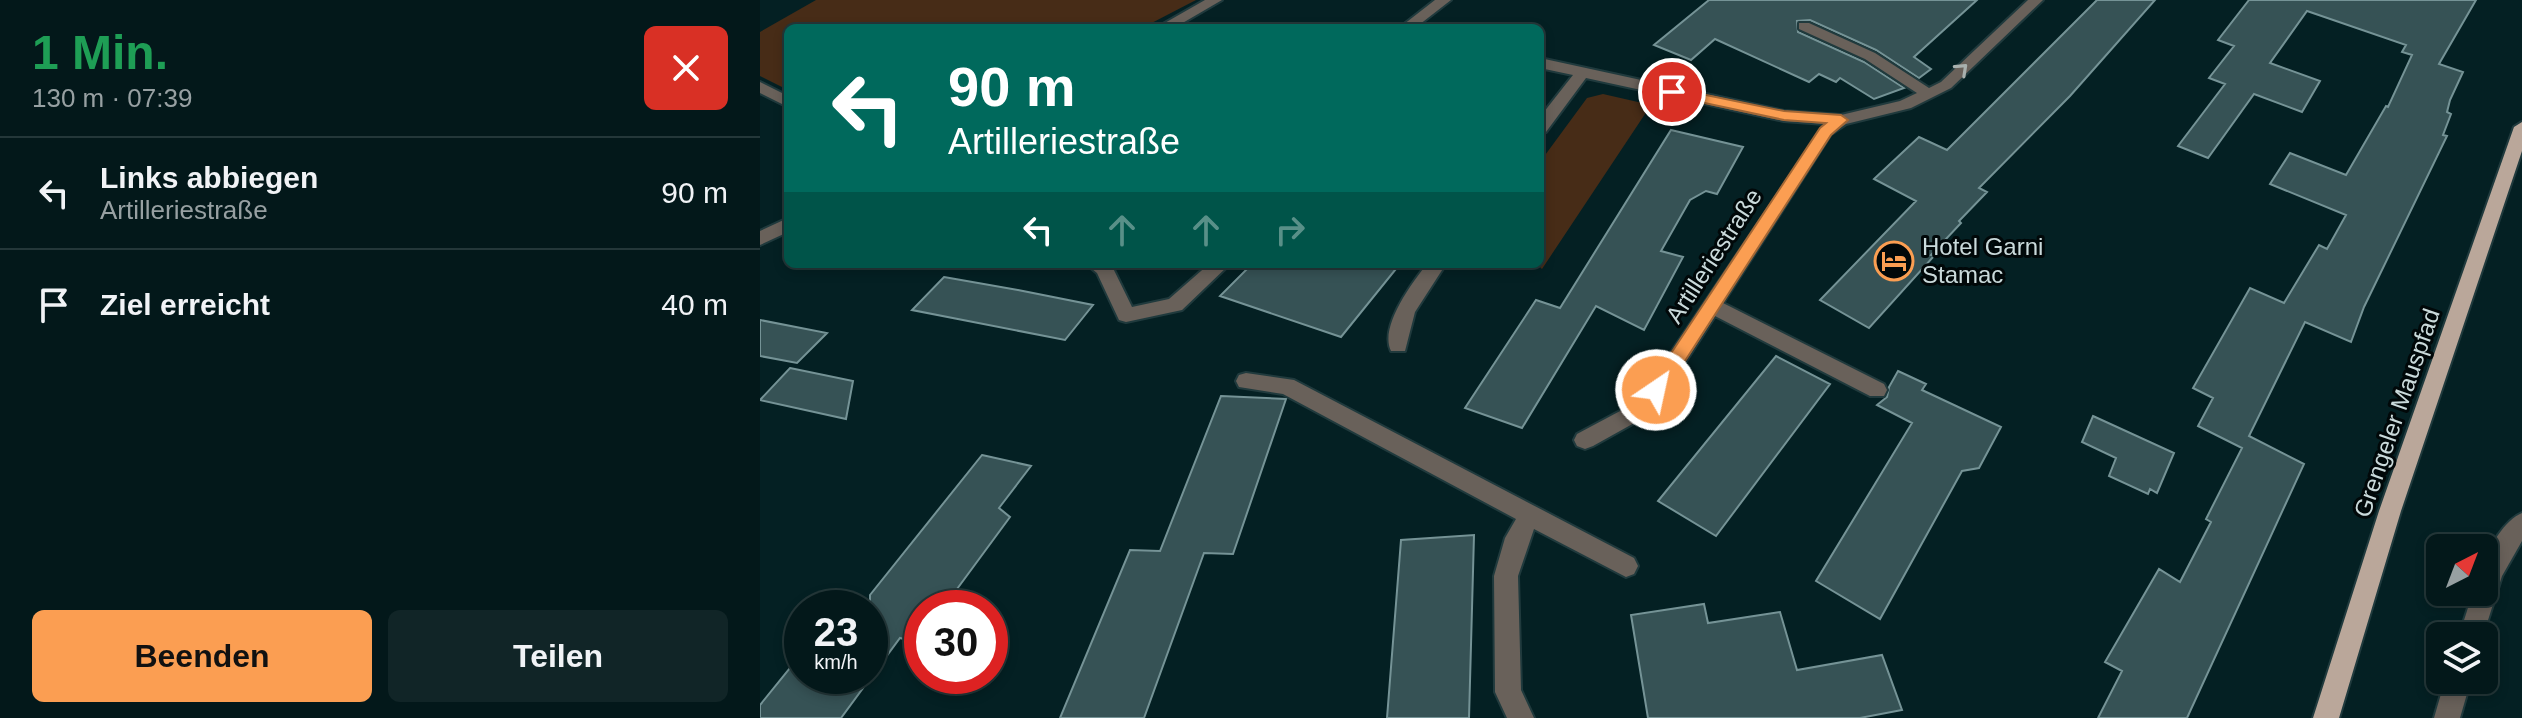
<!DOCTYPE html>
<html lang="de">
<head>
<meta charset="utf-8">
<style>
	body { margin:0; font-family:Arial,sans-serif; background:#112527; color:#f1f3f6; height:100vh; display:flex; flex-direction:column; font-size:30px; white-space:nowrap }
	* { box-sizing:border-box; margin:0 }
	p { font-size:26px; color:#97a0a2 }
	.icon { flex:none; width:44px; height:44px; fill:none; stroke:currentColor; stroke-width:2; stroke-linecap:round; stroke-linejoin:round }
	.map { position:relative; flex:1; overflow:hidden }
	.sheet { display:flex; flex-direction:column; background:#03181a; width:760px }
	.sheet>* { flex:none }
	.hud { position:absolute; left:24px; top:24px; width:760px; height:244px; border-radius:12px; box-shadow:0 4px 12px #0003,0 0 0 2px #243739; background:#00695c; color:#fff; overflow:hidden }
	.needle { width:52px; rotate:42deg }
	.tools { position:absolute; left:1666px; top:534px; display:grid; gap:16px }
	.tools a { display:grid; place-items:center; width:72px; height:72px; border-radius:12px; background:#03181a; box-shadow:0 4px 12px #0003,0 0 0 2px #243739; font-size:40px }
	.speed { position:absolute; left:24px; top:590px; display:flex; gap:16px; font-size:40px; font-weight:700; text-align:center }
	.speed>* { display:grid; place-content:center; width:104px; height:104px; border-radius:50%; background:#03181a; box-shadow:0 4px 12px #0003,0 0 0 2px #243739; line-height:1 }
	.speed small { font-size:20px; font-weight:400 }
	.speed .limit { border:12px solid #d22; background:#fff; color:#111 }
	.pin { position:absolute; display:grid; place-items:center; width:68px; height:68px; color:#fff; margin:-34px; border:4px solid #fff; border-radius:50%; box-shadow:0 2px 8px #0007 }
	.me { position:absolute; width:88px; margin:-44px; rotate:34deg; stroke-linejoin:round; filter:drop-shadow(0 0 6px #0008) }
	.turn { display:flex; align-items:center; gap:28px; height:168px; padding:0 32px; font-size:36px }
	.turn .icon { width:104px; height:104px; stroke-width:2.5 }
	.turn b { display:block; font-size:56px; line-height:68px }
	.lanes { display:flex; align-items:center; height:76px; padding:0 32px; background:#0003; justify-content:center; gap:40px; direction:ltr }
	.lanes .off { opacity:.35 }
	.round { display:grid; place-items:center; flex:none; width:84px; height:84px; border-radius:12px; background:#112527 }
	.summary { display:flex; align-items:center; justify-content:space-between; height:136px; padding:0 32px }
	h1 { font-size:48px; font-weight:600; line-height:60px; color:#1e9e55 }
	.cta { display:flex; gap:16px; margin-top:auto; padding:16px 32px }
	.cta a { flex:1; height:92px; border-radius:12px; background:#fb9e52; color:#111; font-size:32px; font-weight:600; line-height:92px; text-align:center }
	.cta a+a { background:#112527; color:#f1f3f6 }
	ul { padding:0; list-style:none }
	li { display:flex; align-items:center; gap:24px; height:112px; padding:0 32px; border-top:2px solid #243739 }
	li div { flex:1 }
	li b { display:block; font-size:30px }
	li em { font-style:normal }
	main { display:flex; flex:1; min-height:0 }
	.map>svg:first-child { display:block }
	.green { fill:#472c17 }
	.building { fill:#365255; stroke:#759396; stroke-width:2 }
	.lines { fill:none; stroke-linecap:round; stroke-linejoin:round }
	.minor-casing { stroke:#203a3d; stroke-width:4 }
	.major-casing { stroke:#203a3d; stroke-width:4 }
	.minor { fill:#69615a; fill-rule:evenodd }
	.major { fill:#baa79a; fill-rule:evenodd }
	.oneway { stroke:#a8b0ae }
	.route { fill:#fb9e52; stroke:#a36735; stroke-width:2 }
	.labels { text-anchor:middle; stroke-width:6; stroke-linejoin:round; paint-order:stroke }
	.poi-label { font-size:24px; fill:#cadadb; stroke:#010809; text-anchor:start }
	.street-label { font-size:24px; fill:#cadadb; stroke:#010809 }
</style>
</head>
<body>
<main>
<section class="sheet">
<div class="summary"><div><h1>1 Min.</h1><p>130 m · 07:39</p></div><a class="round" style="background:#d93025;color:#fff"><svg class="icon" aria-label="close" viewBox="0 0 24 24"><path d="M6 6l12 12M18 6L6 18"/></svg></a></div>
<ul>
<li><svg class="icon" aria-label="left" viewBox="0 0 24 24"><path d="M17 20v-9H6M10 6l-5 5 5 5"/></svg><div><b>Links abbiegen</b><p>Artilleriestraße</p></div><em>90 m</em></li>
<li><svg class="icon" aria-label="arrive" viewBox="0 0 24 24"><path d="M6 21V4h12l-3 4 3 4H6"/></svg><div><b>Ziel erreicht</b></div><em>40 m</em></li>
</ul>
<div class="cta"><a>Beenden</a><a>Teilen</a></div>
</section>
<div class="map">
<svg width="1762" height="718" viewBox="0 0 1762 718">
	<rect width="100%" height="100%" fill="#042023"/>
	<path class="green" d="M56,0h380l-54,28h-354v62l-28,-14v-44z
		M843,94l48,11 -109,164 -5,-5h3v-102l47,-64z"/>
	<path class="building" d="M949,0h268l-63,57 17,12 -12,9 -43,-28 -66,-30 -13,1 1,11 66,30 40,26 -30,11 -34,-21 -4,4 -17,-8 -10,8 -94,-43 -24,21 -37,-15z
		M1337,0h58l-85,96 -91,92 8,4 -28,29 2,2 -30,32 3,1 -65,72 -49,-28 96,-99 -42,-22 45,-42 28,13z
		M1489,0h227l-37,64 24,8 -13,28 -3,12 4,2 -8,21 4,1 -83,171 -13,35 -46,-20 -56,114 55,28 -117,254h-89l24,-47 -17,-9 54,-93 21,13 31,-60 -5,-3 36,-71 -44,-22 15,-28 -20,-10 57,-100 34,15 35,-58 8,4 19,-34 -76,-31 20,-31 56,22 40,-69 2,1 24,-52 -10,-3 4,-7 -99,-34 -37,52 50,18 -18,31 -48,-18 -46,64 -30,-12 47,-62 -16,-6 25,-32 -16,-6z
		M911,130l72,17 -26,47 -11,-3 -16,9 -29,51 22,6 -39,73 -48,-24 -74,122 -57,-20 71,-108 24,8z
		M492,264h148l-59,73 -121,-41z
		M184,277l74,13 75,15 -28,35 -153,-30z
		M0,320l67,13 -30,30 -37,-7z
		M1016,356l54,28 -114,152 -58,-35z
		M30,368l63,13 -7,38 -86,-19z
		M1138,371l28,13 -4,6 79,37 -22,41 -17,3 -82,148 -64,-38 96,-158 -35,-18 10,-8 2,-10z
		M461,396l65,3 -53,155 -29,-1 -60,165h-84l70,-168 30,1z
		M1333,416l81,37 -17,40 -7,-4 -2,5 -39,-18 7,-18 -34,-16z
		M222,455l49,11 -32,42 11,9 -67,91h-21v36l-22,-6 -59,80h-81v-13l42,-52v27l3,-4h65v-81z
		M714,535l-5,183h-82l14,-178z
		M944,604l4,19 72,-11 17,58 85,-15 20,55 -42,8h-212l-17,-103z"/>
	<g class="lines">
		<g class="minor-casing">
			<path id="minor" d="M445,0h17l-48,28h-18z
				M675,0h16l-36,28h-16z
				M1268,0h15l-92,88 -40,20 -65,16 -15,10 -108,169 161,81 3,6 -3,6h-14l-155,-80 -58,90 -21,16 -43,24 -8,3 -8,-3 -3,-6 3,-6 45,-24 21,-16 182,-270 -41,-3 -198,-43 -40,54 -6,1v-16l33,-42 -33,-7v-10l244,53 57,4 59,-14 17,-8 -52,-34 -66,-30v-6h10l66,30 54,35 12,-6z
				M0,82l28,14v11l-28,-14z
				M28,218v14l-28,13v-14z
				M326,264h25l21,43 37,-8 40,-35h21l-48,46 -56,12 -7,-2 -22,-47z
				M667,264h19l-31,48 -10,39h-14c-12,-24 21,-68 36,-87z
				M486,373l48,7 340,178 4,8 -4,8 -8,3 -92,-48 -16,47 3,114 13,28h-27l-12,-26 -1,-116 11,-38 11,-19 -233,-125 -44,-7 -3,-6 3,-6z
				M1762,513v28l-20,35 -19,60h-24l14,-44h11c0,-8 -2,-19 0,-27 3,-17 22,-46 38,-52z
				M1685,680h26l-11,38h-26z"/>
		</g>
		<g class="major-casing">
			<path id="major" d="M1762,122v29l-121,360 -62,207h-26l66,-207 135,-384z"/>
		</g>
		<use href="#minor" class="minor"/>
		<use href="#major" class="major"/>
	</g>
	<defs><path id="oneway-chevron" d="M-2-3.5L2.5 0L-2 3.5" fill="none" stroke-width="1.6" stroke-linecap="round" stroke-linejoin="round" transform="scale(2)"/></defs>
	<use class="oneway" href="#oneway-chevron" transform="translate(1202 69) rotate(-43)"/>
	<path class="route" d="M912,88l112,23 57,4 7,5 -17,15 -168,260h-13l-3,-5 3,-5 170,-257 6,-5 -42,-3 -117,-25v-6z"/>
	<defs>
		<g id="hotel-ring" transform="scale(2)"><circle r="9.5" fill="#010809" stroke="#fb9e52" stroke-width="1.5"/><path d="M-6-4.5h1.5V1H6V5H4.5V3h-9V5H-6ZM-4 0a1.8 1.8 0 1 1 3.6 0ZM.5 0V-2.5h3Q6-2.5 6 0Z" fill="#fb9e52"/></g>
	</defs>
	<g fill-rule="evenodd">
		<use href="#hotel-ring" x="1134" y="261"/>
	</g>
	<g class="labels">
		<g class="poi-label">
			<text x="1162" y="255">Hotel Garni<tspan x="1162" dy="28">Stamac</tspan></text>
		</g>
		<g class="street-label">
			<text transform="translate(954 256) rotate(-57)" y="8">Artilleriestraße</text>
			<text transform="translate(1637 413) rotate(-71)" y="8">Grengeler Mauspfad</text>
		</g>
	</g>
</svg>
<div class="tools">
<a><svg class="needle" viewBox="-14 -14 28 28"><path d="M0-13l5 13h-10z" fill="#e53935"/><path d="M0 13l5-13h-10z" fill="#97a0a2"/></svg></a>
<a><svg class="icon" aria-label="layers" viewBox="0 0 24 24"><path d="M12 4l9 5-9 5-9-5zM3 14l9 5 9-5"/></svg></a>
</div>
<div class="speed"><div>23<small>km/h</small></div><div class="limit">30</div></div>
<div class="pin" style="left:912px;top:92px;background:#d93025"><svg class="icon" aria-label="arrive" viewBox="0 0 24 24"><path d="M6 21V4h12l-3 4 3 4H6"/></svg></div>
<svg class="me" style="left:896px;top:390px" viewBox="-20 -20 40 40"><circle r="17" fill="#fb9e52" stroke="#fff" stroke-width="3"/><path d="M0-11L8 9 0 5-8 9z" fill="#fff"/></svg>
<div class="hud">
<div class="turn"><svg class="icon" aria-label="left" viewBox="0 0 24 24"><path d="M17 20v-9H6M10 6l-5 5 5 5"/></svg><div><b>90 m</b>Artilleriestraße</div></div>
<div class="lanes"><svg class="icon" aria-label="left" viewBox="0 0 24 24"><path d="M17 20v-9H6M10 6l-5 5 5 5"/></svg><svg class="icon off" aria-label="ahead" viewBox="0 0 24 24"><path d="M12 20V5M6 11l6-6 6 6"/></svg><svg class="icon off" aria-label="ahead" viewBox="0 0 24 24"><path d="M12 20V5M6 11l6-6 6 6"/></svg><svg class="icon off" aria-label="right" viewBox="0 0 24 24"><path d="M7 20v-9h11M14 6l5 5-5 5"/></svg></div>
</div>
</div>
</main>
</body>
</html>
